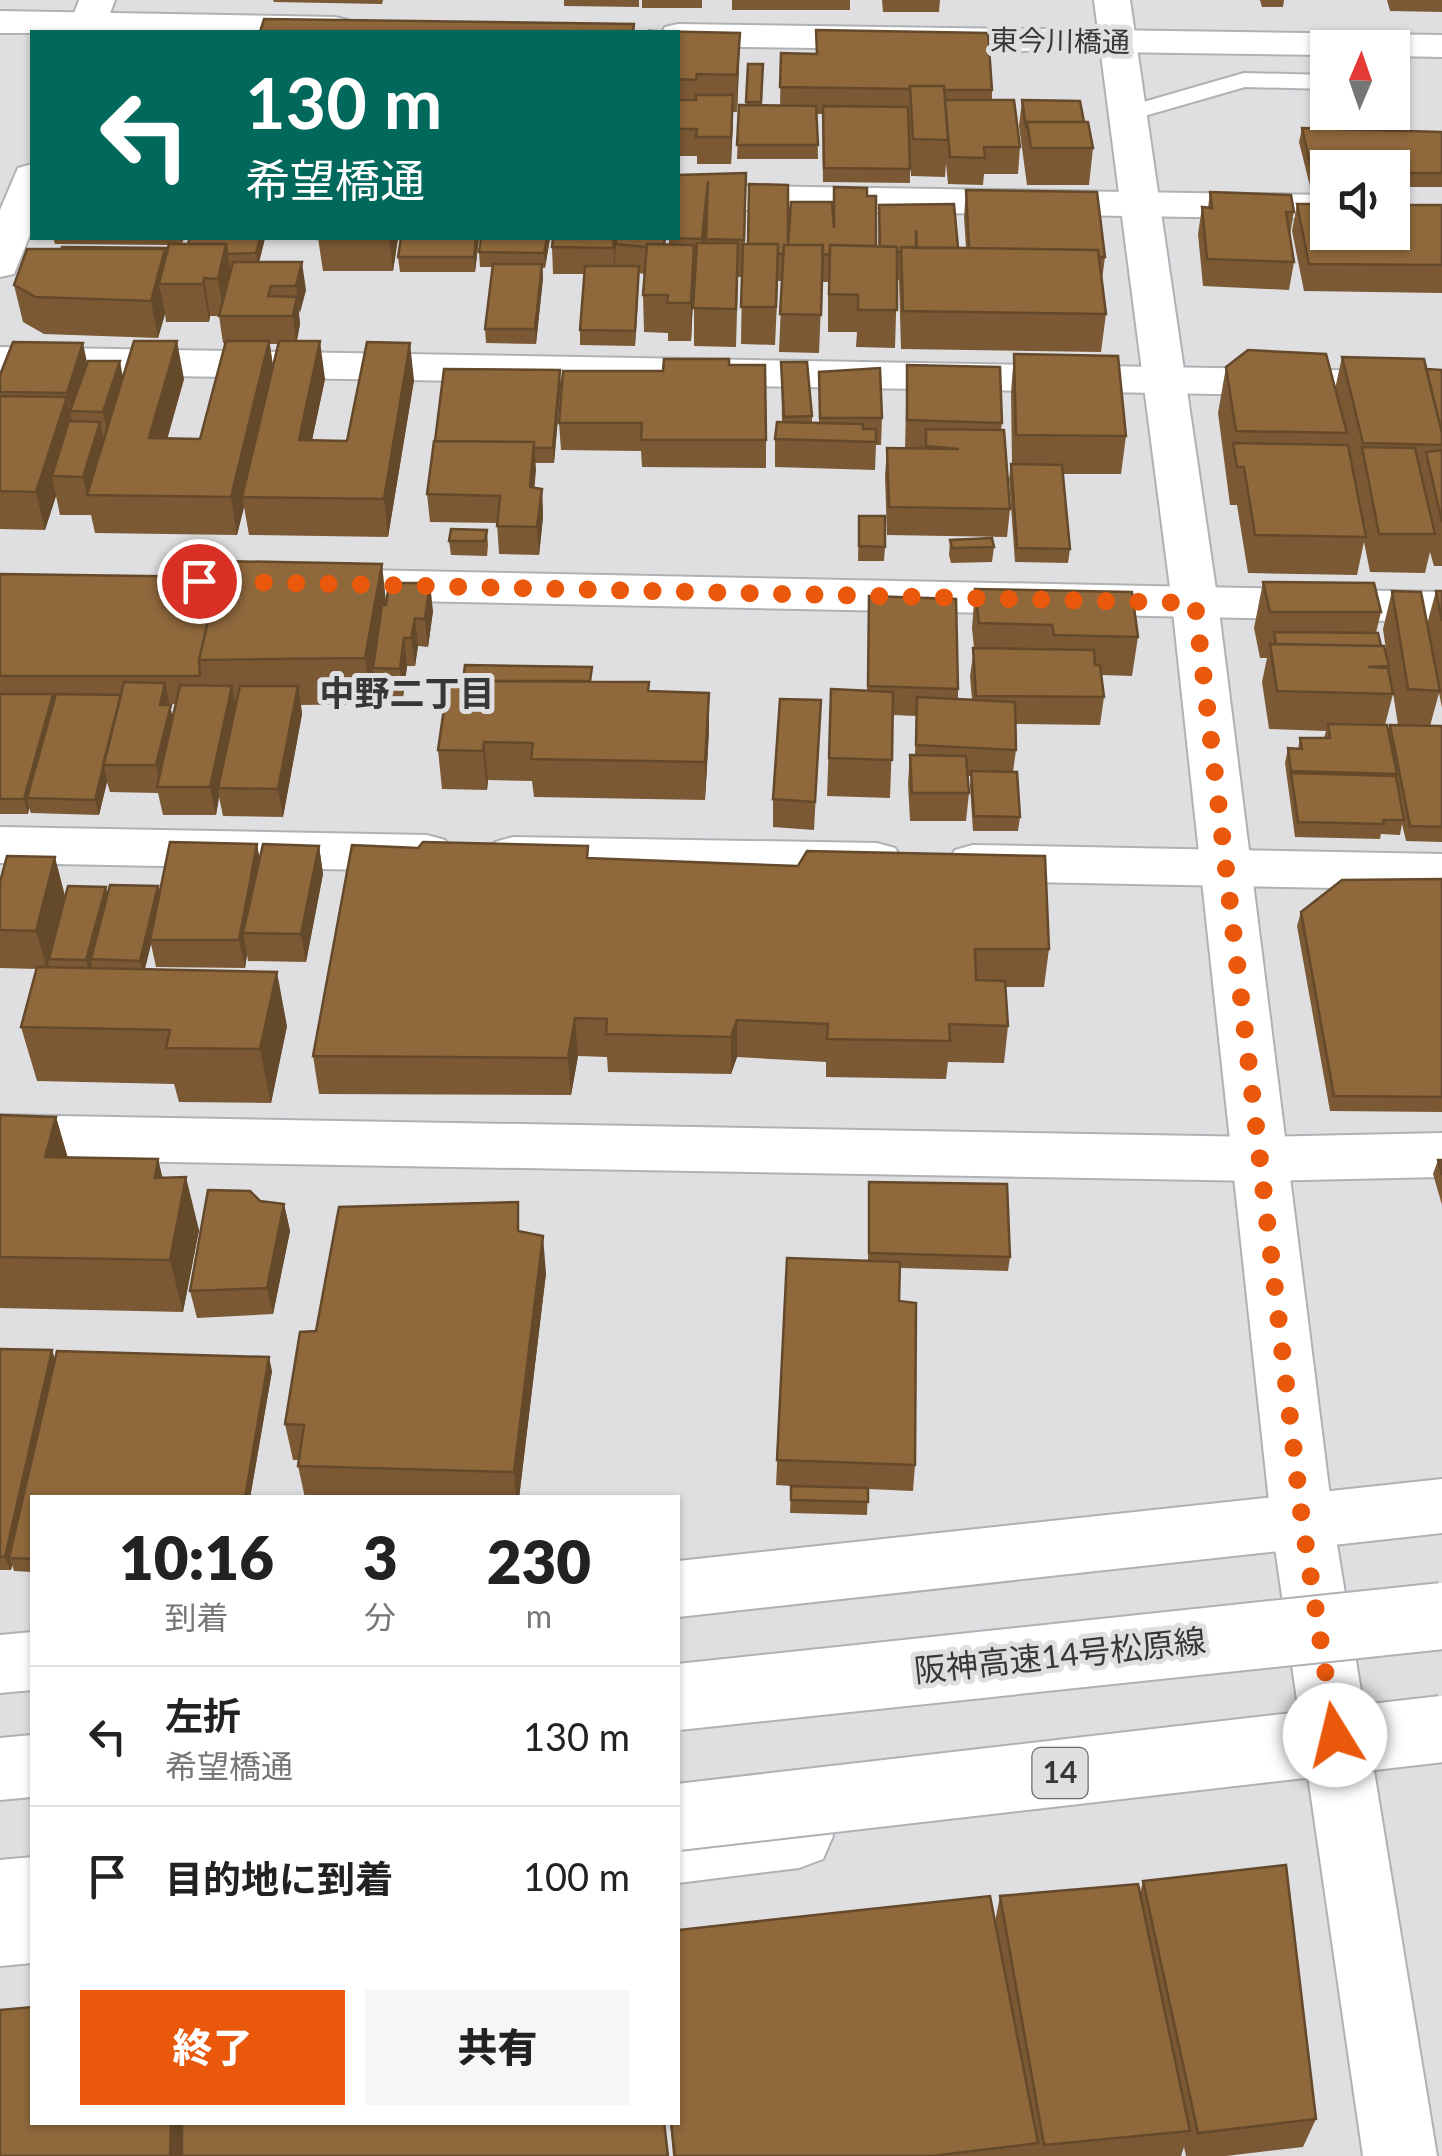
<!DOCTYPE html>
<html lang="ja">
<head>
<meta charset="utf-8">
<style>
	body { margin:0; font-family:Lato,"Noto Sans JP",sans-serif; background:#f6f6f6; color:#222; height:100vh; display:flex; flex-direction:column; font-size:38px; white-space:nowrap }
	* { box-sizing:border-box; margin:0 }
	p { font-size:32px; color:#767676 }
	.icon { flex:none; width:55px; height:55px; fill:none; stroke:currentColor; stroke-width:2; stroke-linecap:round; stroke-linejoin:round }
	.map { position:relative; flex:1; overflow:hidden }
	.details { position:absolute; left:30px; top:1495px; width:650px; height:630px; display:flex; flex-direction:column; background:#fff; border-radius:0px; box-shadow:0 2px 8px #0004 }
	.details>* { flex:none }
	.hud { position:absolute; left:30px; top:30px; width:650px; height:210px; border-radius:0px; box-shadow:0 2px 8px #0004; background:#00695c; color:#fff; overflow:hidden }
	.needle { width:65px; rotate:2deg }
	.buttons { position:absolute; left:1310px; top:30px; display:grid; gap:20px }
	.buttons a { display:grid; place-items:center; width:100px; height:100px; border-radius:0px; background:#fff; box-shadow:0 2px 8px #0004; font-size:50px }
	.pin { position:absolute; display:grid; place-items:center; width:85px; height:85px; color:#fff; margin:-42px; border:5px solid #fff; border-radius:50%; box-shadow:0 2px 10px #0007 }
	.me { position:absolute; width:110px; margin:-55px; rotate:351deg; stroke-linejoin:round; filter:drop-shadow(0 0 8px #0008) }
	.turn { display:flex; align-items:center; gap:35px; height:210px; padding:0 50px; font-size:45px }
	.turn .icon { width:130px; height:130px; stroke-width:2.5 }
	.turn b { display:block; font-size:70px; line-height:85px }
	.eta { display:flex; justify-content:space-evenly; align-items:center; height:170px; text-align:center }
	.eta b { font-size:60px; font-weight:800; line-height:70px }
	.button { display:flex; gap:20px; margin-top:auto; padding:20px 50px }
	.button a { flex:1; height:115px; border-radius:0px; background:#ea580c; color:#fff; font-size:40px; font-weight:800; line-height:115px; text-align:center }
	.button a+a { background:#f6f6f6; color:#222 }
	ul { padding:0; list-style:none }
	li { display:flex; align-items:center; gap:30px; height:140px; padding:0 50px; border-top:2px solid #e0e0e0 }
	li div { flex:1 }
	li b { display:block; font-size:38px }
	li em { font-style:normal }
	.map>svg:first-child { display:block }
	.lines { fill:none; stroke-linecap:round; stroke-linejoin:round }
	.lane-casing { stroke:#b0b1b4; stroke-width:4 }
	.street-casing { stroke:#b0b1b4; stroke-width:4 }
	.secondary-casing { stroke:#b0b1b4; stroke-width:4 }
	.highway-casing { stroke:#b0b1b4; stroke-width:4 }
	.lane { fill:#fff; fill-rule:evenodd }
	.street { fill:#fff; fill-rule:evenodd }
	.secondary { fill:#fff; fill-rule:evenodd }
	.highway { fill:#fff; fill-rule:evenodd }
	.highway-bridge-casing { stroke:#b0b1b4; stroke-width:70; stroke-linecap:butt }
	.highway-bridge { stroke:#fff; stroke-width:66 }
	.wall { fill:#7b5934; fill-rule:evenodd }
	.shaded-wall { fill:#64492a }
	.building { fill:#8f683c; stroke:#64492a; stroke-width:2.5 }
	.route { stroke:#ea580c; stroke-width:18; stroke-dasharray:0 32.4 }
	.labels { text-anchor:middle; stroke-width:10; stroke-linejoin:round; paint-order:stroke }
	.far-street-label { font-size:28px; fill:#363738; stroke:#dfdfe2 }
	.shield { fill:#dfdfe2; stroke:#69696b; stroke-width:2.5 }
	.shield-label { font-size:30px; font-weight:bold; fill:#363738 }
	.street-label { font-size:32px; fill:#363738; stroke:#dfdfe2 }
	.neighbourhood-label { font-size:35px; font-weight:bold; fill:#363738; stroke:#dfdfe2 }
</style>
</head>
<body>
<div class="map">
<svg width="1442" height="2156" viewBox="0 0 1442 2156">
	<rect width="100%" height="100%" fill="#dfdfe2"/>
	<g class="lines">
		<g class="lane-casing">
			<path id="lane" d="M1244,73l84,2v14l-83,-2 -118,34 -11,-7 3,-5z"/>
		</g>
		<g class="street-casing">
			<path id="street" d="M0,11l335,6 13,3 5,8 -3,4 -350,1z
				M678,24l764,11v22l-50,-1v-8h-64v7l-650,-9v-14h-16l3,-5z
				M678,185l650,10v24l-650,-10z
				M0,347l1442,25v26l-1442,-25z
				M310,569l1132,23v30l-1132,-23 -16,-5 -7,-10 7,-10z
				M0,827l427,8 18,5 7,13 -7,13 -18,5 -427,-8z
				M513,837l364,6 18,5 8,13 -8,13 -18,5 -364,-6 -18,-5 -8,-13 8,-13z
				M973,845l469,9v36l-469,-9 -18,-5 -8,-13 8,-13z
				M0,1115l1260,22 182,-4v44l-182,4 -1260,-22z
				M1442,1479v54l-764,84v-56z
				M32,1632v58l-32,3v-58z"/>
		</g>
		<g class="secondary-casing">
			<path id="secondary" d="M79,0h36l-12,32h-36z
				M1094,0h36l88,603 115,917 104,636h-74l-92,-636 -99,-917z
				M32,164v66l-18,44 -14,3v-67l18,-42z
				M799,1804l24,9 10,23 -10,23 -24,9 -121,15v-64z
				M32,1895v68l-32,3v-68z"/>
		</g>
		<g class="highway-casing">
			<path id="highway" d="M32,1735v62l-32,3v-62z
				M32,1857v66l-32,3v-66z"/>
		</g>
		<use href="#lane" class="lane"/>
		<use href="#street" class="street"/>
		<use href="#secondary" class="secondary"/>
		<use href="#highway" class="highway"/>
		<g class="highway-bridge-casing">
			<path id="highway-bridge" d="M678,1697l764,-81
				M678,1817l764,-88"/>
		</g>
		<use href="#highway-bridge" class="highway-bridge"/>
	</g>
	<path class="wall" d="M273,0h110l-1,4 -108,-2z
		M564,0h75v7l-75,-1z
		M642,0h60v8h-60z
		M732,0h118v10h-118z
		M882,0h58l-1,12h-56z
		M1260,0h24l-1,7h-21z
		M1387,0h55v12l-52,-1z
		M816,30l176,60v10l28,47 -2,27h-34l-1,11 -35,-1 -2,-21 -1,14 -34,-1 -1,-17v24l-87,-1 -1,-68h-5l1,45h-81l2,-54h7l2,-41h15l-1,41 18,1 1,-53 35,1z
		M678,32l62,1 -3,79h-4l-2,52h-34v-8h-19z
		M1022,100l62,22 9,26 -4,37h-62l-8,-59z
		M1302,128l140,4v55h-50v-19h-64v18h-18l-11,-44z
		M746,173l-1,71 43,1 45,-23 34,-26 9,50h2l1,-41 79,43h8l-2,-31 2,-27 139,67 -3,23 4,34 -5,38 -200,-3 -2,-69h-2l-2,68 -39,-1 1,-15h-29v-50h-6l-3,71 -40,-1 3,-71h-4l-3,64 -34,-1 1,-67h-4l-2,70 -42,-1v-70l-3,65h-23v-8l-24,-1 -1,-37 1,-21 -5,-1 -4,73 -55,-1v-15l4,-56h-31l-1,-27 1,-9 116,6v-6z
		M1210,192l84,20 -4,23 4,27 -5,28 -86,-4 -5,-52 4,-27 6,1z
		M1297,204l145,1v88l-138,-2 -12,-60z
		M53,238h131l-2,6h6l2,-6h75l-6,24 47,28 -7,23 1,11 -3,17 28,38 -13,61 35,1 67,-61 -26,157 -139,-2 -5,-28 -7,28 -142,-2 -4,-18h-31l-4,-19 -11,34 -45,-1v-154l87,-13 36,14 61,3 -17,59 33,1 26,-96h-3l-4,-27h-9l-1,6h-43l-1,-8 -7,24 -114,-4 -21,-12 -9,-37 154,-37 1,-3 -114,-1zM270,344h8l-5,22z
		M318,238h80l-5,33h-70z
		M401,238h78l-4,34h-75l-2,-15z
		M481,238h69l-5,30h-3l1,10 -7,66 -50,-1 -1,-14 7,-62h-12l-1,-15z
		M1014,354l112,82 -5,38h-58l7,75 -2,14 -53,-1 -6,-83 2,-15h1l-1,-72z
		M1342,357l84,12 16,1v196h-8l-4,-14 -5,21 -55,-1 -6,-30 -7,33 -109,-2 -11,-68h-7l-12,-92 8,-46 109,22z
		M781,362l31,54v7h7v-51l63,46 -1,27h-5l-1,25 -100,-3v-28l7,-17z
		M729,365l37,75v28l-124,-1 -1,-16 -80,-1 -2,-27 104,-52z
		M907,365l95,58 -1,7 9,79 -3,28 -120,-2 -2,-59 2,-28h18z
		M561,384l-7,79h-19l-1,25 8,1 1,28 -4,38 -40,-1 -2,-31 -67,-1 -3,-28z
		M859,516l26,31 -1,14h-26z
		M487,530l1,15 -1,11 -36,-1 -2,-14z
		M950,540l44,7 -2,15 -41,1 -2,-8z
		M0,574l386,28 47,9 -5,36 -10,-1 -3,20h-8l-4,31 -27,-1 -1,-12 -4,20 -70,1 1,9 -19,103 -60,-1 -4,-19 -3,18h-53l-5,-22 -48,-1 -3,-10 -8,33 -68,-2 -2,-5 -1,6h-28zM169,704h7l-3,13z
		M1263,582l118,30 -5,21 11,24 -4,-28 9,-38 35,33 9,-33h6v117l-3,-15 -9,33h12v116l-36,-1 -4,-17 -2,11 -19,-1 -1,5 -85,-2 -10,-74 3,-15 10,1 2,-11h24l2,-7 -57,-2 -7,-47 5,-24h-7l-6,-30zM1389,667l9,58h-8l-2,6 -3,-6 8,-31z
		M975,589l163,48 -6,39 -30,-1 2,22 -4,28 -85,-1 1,26 -3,22 7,45 -2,14h-45l-3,-45 1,-10h-4l2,17 -3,28h-56l-2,-38 2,-28h5l1,-39 -23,-1 -3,83 -63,-2 4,-107 36,2 2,-95 89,93v10l14,1 -2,-24 4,-28 -2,-20z
		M592,681l57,10 60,40 -4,69 -171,-3 -2,-16 -44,-1 -1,10 -45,-1 -4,-39z
		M821,700l-7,130 -41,-3v-28z
		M257,844l2,15 60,-13 4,28 -17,88 -58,-1 -1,-6 -2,13 -89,-1 -5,-23 -6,25 142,57 -16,77 -92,-1 -5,-18 -137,-3 -16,-54 16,-58 -37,-1v-86l65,14 41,-9 1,8 51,-9 2,8z
		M588,858l461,91 -5,38h-39l3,39 -4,37 -56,-1 -2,17 -120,-2v-15l-89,-5 -6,17 -123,-2 -1,-15 -29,-1 -7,39 -252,-1 -6,-38z
		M1442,879v233l-112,-1 -33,-185 4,-14z
		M0,1115l56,2 12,41 90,1 4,18 37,53 -16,82 -183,-4z
		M1438,1160h4v45l-9,-31z
		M869,1182l141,75 -2,14 -108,-3 -1,33 16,164 -2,26 -45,-2 -1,26 -77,-2 1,-27 -15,-1 11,-227 81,3z
		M284,1204l6,27 -17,83 -76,4 -7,-27z
		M521,1232l25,41 -27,225h-214l-7,-32 1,-6h-6l-8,-36 31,-93z
		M0,1349l52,1 3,10 217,11 -22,127h-218v74l-18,-1 -2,-6 -1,5h-11z
		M1143,1881l173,238 -13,28 -77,9h-40l-2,-9 -3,9h-508l-3,-34h8l317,-200 5,-26 140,-3z"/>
	<path class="shaded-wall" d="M740,33l-1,36 -2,43v-37z
		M733,95v27l-2,42v-27z
		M708,181v38l-6,57v-37z
		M260,238h5l-7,29 -2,-14z
		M389,238h9l-5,33z
		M476,238h3l-4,34 -1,-15z
		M547,238h3l-5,30 -1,-15z
		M614,238h4l-2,6 -2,31z
		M226,244l6,37 -8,35 -6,-37z
		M694,245v37l-3,59v-38z
		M165,249l5,35v2l-1,-2h-10l6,30 -7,24 -7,-37z
		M302,262l4,28 -6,23 -4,-27z
		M542,264l1,14 -7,66 -1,-15z
		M639,266v15l-4,65v-15z
		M204,278l6,38 -1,6 -6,-38z
		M297,297l3,27 -4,20 -3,-28z
		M177,341l7,38 -27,97 -8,-38z
		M269,341l6,38 -33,118 2,10 -7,28 -6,-38z
		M320,341l5,38 -21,99 -5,-38z
		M83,343l8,38 -20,30 -4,-18z
		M410,343l4,37 -26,157 -4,-38z
		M120,361l7,38 -16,51 -8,-38z
		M560,370l1,14 -7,79 -1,-15z
		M67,397l8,38 -23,41 4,20 -11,34 -9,-38z
		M100,422l8,38 -21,35 4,20 -8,-38z
		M534,442l2,28 -4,45 -2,-28z
		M542,489l1,28 -4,38 -2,-28z
		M382,564l5,46 -14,58 2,16 -4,20 -6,-46z
		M430,583l3,28 -5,36 -3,-28z
		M415,618l3,28 -3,20 -4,-28z
		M404,638l3,28 -4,31 -3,-28z
		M165,683l11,50 -15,54 -5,-22 4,-60z
		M232,686l5,28 -19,74 1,9 -3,18 -6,-28z
		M298,686l4,28 -19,103 -5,-28z
		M709,693v38l-4,69v-38z
		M53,694l4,15 -30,89 2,10 -1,6 -4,-15z
		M484,742l4,38 -1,10 -4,-39z
		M104,768l3,14 -8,33 -4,-15z
		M257,844l5,28 -19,61 4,22 -2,13 -6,-28z
		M319,846l4,28 -17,88 -5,-28z
		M55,857l10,39 -18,73 -11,-38z
		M158,886l3,15 -11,39 1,4 -8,31 -3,-14z
		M106,887l3,15 -18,57 1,7 -2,9 -4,-15z
		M277,972l10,54 -16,77 -11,-54z
		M575,1018l3,38 -7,39 -3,-37z
		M737,1020v37l-6,17v-37z
		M56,1117l15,53 -26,-13z
		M158,1159l13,53 -16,-34z
		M186,1177l13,53 -16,82 -13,-52z
		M284,1204l6,27 -17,83 -6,-26z
		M543,1236l3,37 -27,225h-3l-2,-26z
		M52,1350l4,14 -47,194 3,7 -1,5 -6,-13z
		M269,1357l3,14 -22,127h-5z
		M171,2122h13l-1,34h-13z"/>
	<path class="building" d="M264,19l370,5 -1,8h-373z
		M816,30l172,3 4,57h-48v-4h-34v3l-130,-2 1,-34 36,1z
		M648,31l92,2 -3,42 -40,-1 -1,6 -18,-1v-47z
		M748,64h15l-2,38h-15z
		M910,86h34l4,54 -35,-1z
		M696,95h37l-2,42h-35l1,-8h-19v-29h18z
		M945,100h69l6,47h-36l1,11 -35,-1z
		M1022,100l58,1 4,21h-57l-1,6z
		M739,105l77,1 2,39h-81z
		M823,106l85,1 2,62 -86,-1z
		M1027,122h61l5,26h-62z
		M1302,128l140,4v41h-50v-5h-64v4h-16z
		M746,173l-2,67 -38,-1 2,-58 -6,58 -33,-1h9v-63z
		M749,184l39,1v60h-4l-1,9h-5v-10h-30z
		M834,187l33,1v8h9v50l-46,-1v10l-8,-1 1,-9h-35l3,-43h41l2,26z
		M966,190l131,2 8,65h-6l-1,-7 -129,-2z
		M1210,192l81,3 3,17h-8l8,50 -87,-3 -5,-52 10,1z
		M954,204l4,44h-41l-1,-18v18l-15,-1v5h-4v-5l-17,-1 -1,-41z
		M1297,204h31v28h64v-27h50v60l-133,-1z
		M190,238h70l-4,15 -29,1 -1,-10h-38z
		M401,238h75l-2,19h-76z
		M481,238h66l-3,15 -65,-1z
		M553,238h61l-1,10 -61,-1z
		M616,238h49l-1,6h-17l-1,3 -30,-3z
		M697,243h41l-2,66 -43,-1z
		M169,244h57l-8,35 -14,-1 -1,6h-44z
		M647,244l47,1 -3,58h-24l1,-8h-25z
		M743,244h35l-2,63h-35z
		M784,245h39l-2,70 -41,-1z
		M830,245l67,2v63h-39v-15l-29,-1z
		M62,247l106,1 -1,7 -2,-6h-103z
		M901,247l197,3 8,64 -203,-3z
		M27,249h138l-14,52 -115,-4 -22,-12z
		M233,262h69l-6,24h-25l-3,10 29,1 -4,19h-74z
		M493,264h49l-7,65h-50z
		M585,266h54l-4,65 -55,-1z
		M134,341h43l-28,97 51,1 26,-98h43l-38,156 -144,-2z
		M279,341h41l-21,99 48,1 20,-99 43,1 -26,156 -142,-2z
		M13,342l70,1 -16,50 -67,-1v-17z
		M1248,350l78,4 21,79 -111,-2 -10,-64z
		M1014,354l104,2 8,80 -110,-1z
		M1342,357l82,2 18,74v12l-79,-2z
		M664,359h65v6h36l1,75h-125l1,-17h-83l4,-52h100z
		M88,361h32l-17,51 -33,-1z
		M781,362h26l5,54 -28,1z
		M907,365l93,2 2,56 -95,-3z
		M880,368l2,50h-62l-1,-46z
		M444,369l116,1 -7,78h-19v-6l-99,-1z
		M1426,369l16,1v63z
		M0,396l67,1 -31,95 -36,-1z
		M69,421l31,1 -17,55 -31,-1z
		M777,422l86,2v5h13v13l-101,-3z
		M926,429l78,1 6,79 -121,-2 -2,-59 72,1 -33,-3z
		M434,441l100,1 -4,45 12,2 -5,38 -40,-1 3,-30 -73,-2z
		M1233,443l115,2 18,92 -111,-2 -11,-68h-7z
		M1362,447l53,1 20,86h-56z
		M1442,450v72l-16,-70z
		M1011,464l51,1 8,84 -53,-1z
		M859,516h26v31l-26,-1z
		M451,529l36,1 -2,11h-36z
		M992,538l2,9 -42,1 -2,-8z
		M222,561l160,3 -17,94 -166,2z
		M0,574l218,3 -19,83 1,16h-200z
		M1263,582l111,1 7,29h-111z
		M389,583h41l-5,36 -10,-1 -4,20h-7l-4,31 -27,-1 9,-63h4z
		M975,589l157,3 6,45 -84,-2 -2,-10 -73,-2z
		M1392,591l29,1 19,99 -32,-2z
		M1436,591h6v30z
		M869,596l87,3 2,90 -90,-3z
		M1274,632l104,1 3,13 -105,-2z
		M1270,644l114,2 5,20 -21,1 20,1 5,26 -116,-3z
		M973,648l121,2 1,15h5l4,32 -128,-1z
		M465,665l127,2 -2,14h-127z
		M448,681l201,1 -1,9 61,2 -4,69 -174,-3 2,-16 -49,-1 -1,9 -45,-1z
		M124,682l41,1 -5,22h11l-15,60h-53z
		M180,685l52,1 -22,101h-53z
		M240,686h58l-20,103 -60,-1z
		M831,689l62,3 -1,68 -63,-2z
		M0,694h53l-29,105h-24z
		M56,694l65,1 -26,105 -68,-2z
		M917,697l98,5 1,48 -100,-5z
		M780,699l41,1 -6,102 -42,-3z
		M1328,724l59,1 10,49 -106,-3 -3,-23 14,1 -2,-11h30z
		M1390,725l52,1v101l-32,-1z
		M910,755l56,1 3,37h-57z
		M971,771l46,1 3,45 -46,-1z
		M1291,773l105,3 8,44h-21l1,4 -86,-2z
		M170,842l87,2 -18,96h-89z
		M423,842l165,4 -1,12 211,8 9,-15 238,5 4,93h-74l1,31 29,1 3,45 -59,-2 1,17 -123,-2 1,-15 -91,-4 -6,17 -125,-3 1,-15 -32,-1 -7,40 -255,-2 39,-211 66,3z
		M263,844l56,2 -18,88 -58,-1z
		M7,856l48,1 -19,74 -36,-1v-48z
		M1442,879v218l-108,-1 -33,-184 41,-32z
		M110,885l48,1 -18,75 -49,-2z
		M68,886l38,1 -20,73 -37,-1z
		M37,967l240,5 -17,77 -94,-1 4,-18 -149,-3z
		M0,1115l56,2 -11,40 113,2 -3,19 31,-1 -16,83 -170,-3z
		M1438,1160h4v15z
		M869,1182l138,2 3,73 -141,-4z
		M208,1190l42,1 10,10 24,3 -17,84 -77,3z
		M518,1202v29l25,5 -29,236 -216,-6 6,-41 -19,-1 15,-92 16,-1 23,-124z
		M787,1258l113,4 -1,39 17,2 -1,162 -138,-5z
		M0,1349l52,1 -47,207h-5z
		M57,1351l212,6 -24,141h-213v61l-23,-1z
		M791,1486l77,2v14l-77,-2z
		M1286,1865l30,254 -118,14 -55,-252z
		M1138,1884l52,247 -146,14 -44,-249z
		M990,1896l48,247 -106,13h-257l-4,-34h7v-192z
		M32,2007v115h139l-1,34h-170v-146z
		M182,2122h482l4,34h-486z"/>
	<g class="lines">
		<path class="route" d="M199,581l996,22 107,917 33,215"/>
	</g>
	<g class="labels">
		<g class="far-street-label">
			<text transform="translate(1060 41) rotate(1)" y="10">東今川橋通</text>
		</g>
		<rect class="shield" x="1032.5" y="1748" width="55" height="50" rx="8"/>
		<g class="shield-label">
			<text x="1060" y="1783">14</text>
		</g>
		<g class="street-label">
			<text transform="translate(1060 1656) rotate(-6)" y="11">阪神高速14号松原線</text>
		</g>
		<g class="neighbourhood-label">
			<text x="407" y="706">中野二丁目</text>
		</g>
	</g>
</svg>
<div class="buttons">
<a><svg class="needle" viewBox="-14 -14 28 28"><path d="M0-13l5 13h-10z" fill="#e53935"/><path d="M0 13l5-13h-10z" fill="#767676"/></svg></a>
<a><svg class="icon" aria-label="sound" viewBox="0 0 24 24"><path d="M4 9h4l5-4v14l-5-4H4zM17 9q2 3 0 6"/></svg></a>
</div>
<div class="pin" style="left:199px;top:581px;background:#d93025"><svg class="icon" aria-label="arrive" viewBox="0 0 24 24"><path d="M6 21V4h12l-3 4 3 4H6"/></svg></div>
<svg class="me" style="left:1335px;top:1735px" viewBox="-20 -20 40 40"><circle r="19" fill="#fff"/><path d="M0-13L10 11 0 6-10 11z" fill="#ea580c"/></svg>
<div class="hud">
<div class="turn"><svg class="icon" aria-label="left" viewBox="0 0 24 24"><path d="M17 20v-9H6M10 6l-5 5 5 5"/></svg><div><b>130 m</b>希望橋通</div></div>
</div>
<section class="details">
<div class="eta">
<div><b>10:16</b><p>到着</p></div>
<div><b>3</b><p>分</p></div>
<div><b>230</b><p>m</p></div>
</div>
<ul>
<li><svg class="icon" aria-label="left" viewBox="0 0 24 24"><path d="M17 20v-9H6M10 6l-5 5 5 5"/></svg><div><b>左折</b><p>希望橋通</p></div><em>130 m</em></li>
<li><svg class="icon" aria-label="arrive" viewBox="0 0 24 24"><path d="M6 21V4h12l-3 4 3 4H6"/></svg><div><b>目的地に到着</b></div><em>100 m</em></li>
</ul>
<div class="button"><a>終了</a><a>共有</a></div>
</section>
</div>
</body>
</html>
